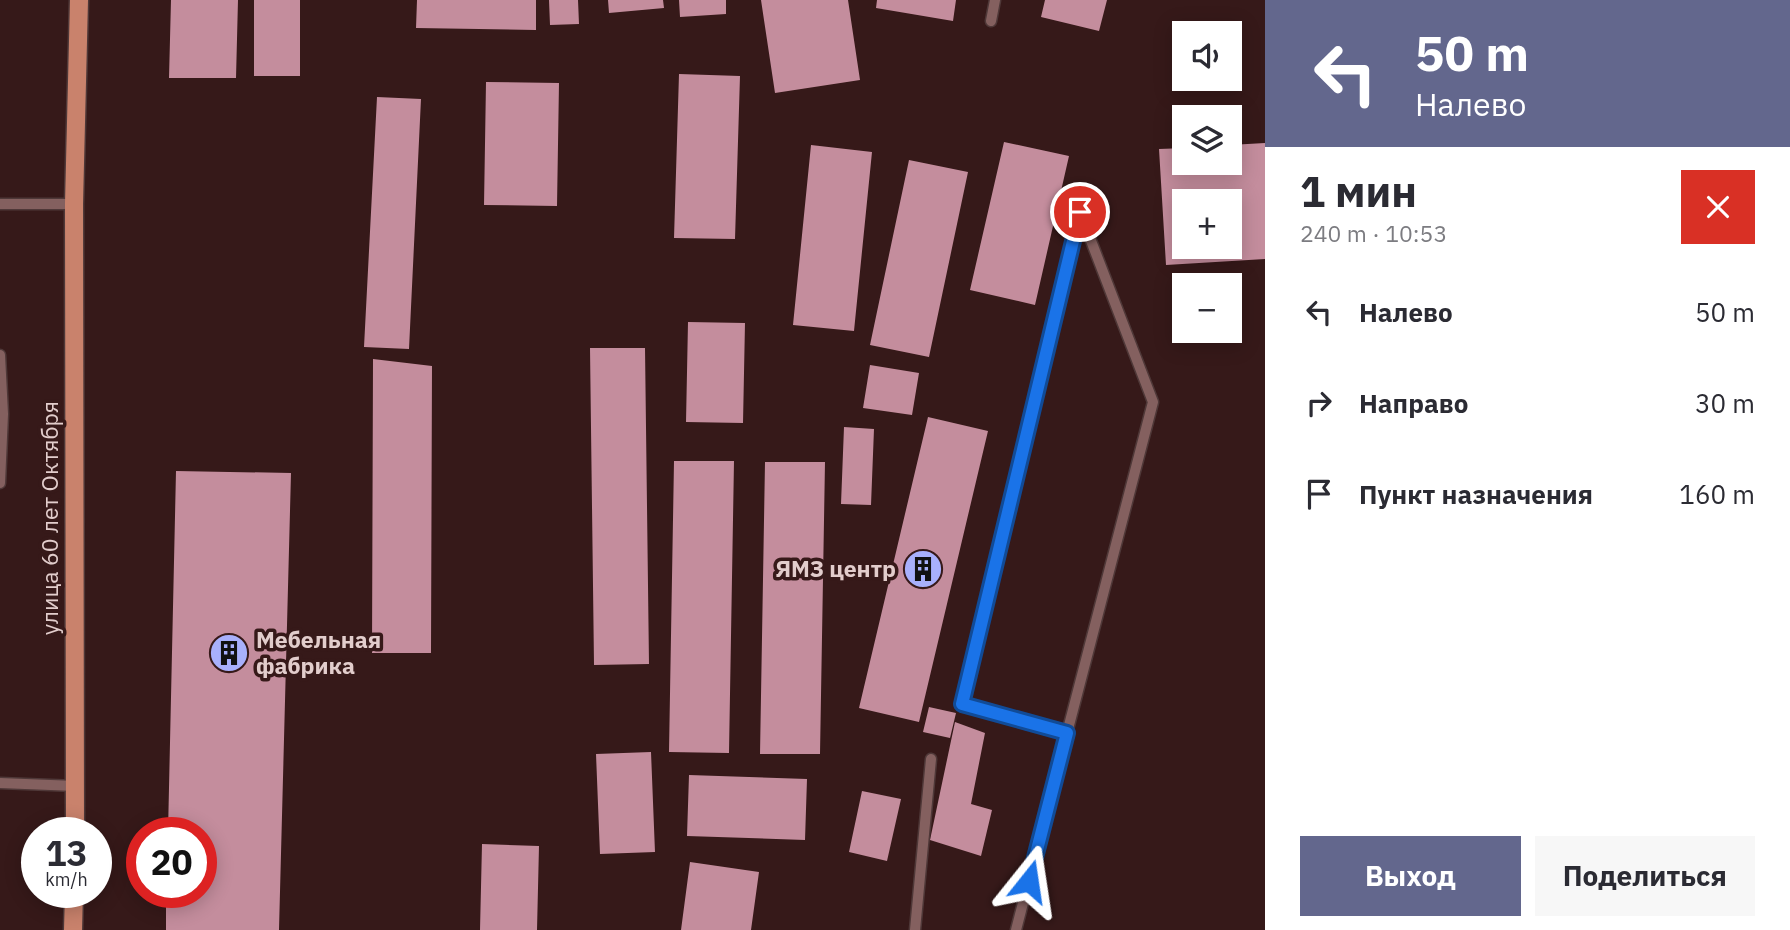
<!DOCTYPE html>
<html lang="ru">
<head>
<meta charset="utf-8">
<style>
	body { margin:0; font-family:"IBM Plex Sans",sans-serif; background:#f7f7f7; color:#2b2b33; height:100vh; display:flex; flex-direction:column; font-size:26px; white-space:nowrap }
	* { box-sizing:border-box; margin:0 }
	p { font-size:23px; color:#7c7c81 }
	.icon { flex:none; width:38px; height:38px; fill:none; stroke:currentColor; stroke-width:2; stroke-linecap:round; stroke-linejoin:round }
	.map { position:relative; flex:1; overflow:hidden }
	.sheet { display:flex; flex-direction:column; background:#fff; width:525px }
	.sheet>* { flex:none }
	.hud { background:#63678d; color:#fff; overflow:hidden }
	.buttons { position:absolute; left:1172px; top:21px; display:grid; gap:14px }
	.buttons a { display:grid; place-items:center; width:70px; height:70px; border-radius:0px; background:#fff; box-shadow:0 4px 18px #0003; font-size:35px }
	.speed { position:absolute; left:21px; top:817px; display:flex; gap:14px; font-size:35px; font-weight:700; text-align:center }
	.speed>* { display:grid; place-content:center; width:91px; height:91px; border-radius:50%; background:#fff; box-shadow:0 4px 18px #0003; line-height:1 }
	.speed small { font-size:18px; font-weight:400 }
	.speed .limit { border:10px solid #d22; background:#fff; color:#111 }
	.pin { position:absolute; display:grid; place-items:center; width:60px; height:60px; color:#fff; margin:-30px; border:4px solid #fff; border-radius:50%; box-shadow:0 2px 7px #0007 }
	.me { position:absolute; width:77px; margin:-38px; rotate:15deg; stroke-linejoin:round; filter:drop-shadow(0 0 5px #0008) }
	.turn { display:flex; align-items:center; gap:24px; height:147px; padding:0 35px; font-size:32px }
	.turn .icon { width:91px; height:91px; stroke-width:2.5 }
	.turn b { display:block; font-size:49px; line-height:60px }
	.round { display:grid; place-items:center; flex:none; width:74px; height:74px; border-radius:0px; background:#f7f7f7 }
	.summary { display:flex; align-items:center; justify-content:space-between; height:119px; padding:0 35px }
	h1 { font-size:42px; font-weight:700; line-height:52px }
	.cta { display:flex; gap:14px; margin-top:auto; padding:14px 35px }
	.cta a { flex:1; height:80px; border-radius:0px; background:#63678d; color:#fff; font-size:28px; font-weight:700; line-height:80px; text-align:center }
	.cta a+a { background:#f7f7f7; color:#2b2b33 }
	ul { padding:0; list-style:none }
	li { display:flex; align-items:center; gap:21px; height:91px; padding:0 35px }
	li div { flex:1 }
	li b { display:block; font-size:26px }
	li em { font-style:normal }
	main { display:flex; flex:1; min-height:0 }
	.map>svg:first-child { display:block }
	.building { fill:#c48d9d; fill-rule:evenodd }
	.lines { fill:none; stroke-linecap:round; stroke-linejoin:round }
	.service-casing { stroke:#4f3838; stroke-width:13 }
	.primary-casing { stroke:#4f3838; stroke-width:21 }
	.service { stroke:#84605f; stroke-width:10 }
	.primary { stroke:#c9826c; stroke-width:18 }
	.route-casing { stroke:#114b97; stroke-width:18 }
	.route { stroke:#1a73e8; stroke-width:12 }
	.labels { text-anchor:middle; stroke-width:7; stroke-linejoin:round; paint-order:stroke }
	.street-label { font-size:23px; fill:#e2cdcc; stroke:#361919 }
	.poi-label { font-size:23px; font-weight:bold; fill:#e2cdcc; stroke:#361919; text-anchor:end }
</style>
</head>
<body>
<main>
<div class="map">
<svg width="1265" height="930" viewBox="0 0 1265 930">
	<rect width="100%" height="100%" fill="#361919"/>
	<path class="building" d="M171,0h67l-2,78h-67z
		M254,0h46v76h-46z
		M417,0h119v30l-120,-2z
		M549,0h29l1,24 -29,1z
		M608,0h55l1,8 -55,5z
		M679,0h47v14l-46,3z
		M761,0h87l12,80 -85,13z
		M877,0h79l-3,21 -77,-13z
		M1045,0h62l-8,31 -58,-14z
		M679,74l61,2 -5,163 -61,-1z
		M486,82l73,1 -2,123 -73,-1z
		M377,97l44,2 -12,250 -45,-2z
		M1004,142l65,14 -34,149 -65,-15z
		M1265,143v116l-99,6 -7,-116 26,-1v15h45v-18zM1185,201h45v46h-45z
		M811,145l61,7 -18,179 -61,-6z
		M909,160l59,12 -39,185 -59,-12z
		M688,322l57,1 -2,100 -57,-1z
		M590,348h55l4,316 -55,1z
		M373,359l59,7 -1,287h-59z
		M870,365l49,8 -7,42 -49,-7z
		M928,417l60,14 -69,291 -60,-14z
		M844,427l30,2 -3,76 -30,-1z
		M674,461h60l-5,292 -60,-1z
		M765,462h60l-5,292h-60z
		M176,471l115,2 -12,457h-113v-38h35v-59h-33z
		M929,707l27,6 -6,25 -27,-6z
		M955,722l30,11 -14,71 21,6 -11,46 -51,-16z
		M651,752l4,100 -55,2 -4,-100z
		M689,775l118,4 -2,61 -118,-4z
		M862,791l39,8 -14,62 -38,-9z
		M482,844l57,2 -2,84h-57z
		M690,862l69,10 -8,58h-70z"/>
	<g class="lines">
		<g class="service-casing">
			<path id="service" d="M991,21l4,-21
				M0,204h74
				M0,355l3,59 -3,69
				M0,783l76,3
				M915,930l16,-171
				M1016,930l51,-197 -105,-29 118,-492 73,190 -86,331"/>
		</g>
		<g class="primary-casing">
			<path id="primary" d="M75,833l-1,-629 5,-204
				M73,930l1,-38"/>
		</g>
		<use href="#service" class="service"/>
		<use href="#primary" class="primary"/>
	</g>
	<g class="lines">
		<g class="route-casing">
			<path id="route" d="M1029,881l38,-148 -105,-29 118,-492"/>
		</g>
		<use href="#route" class="route"/>
	</g>
	<defs>
		<g id="building-disc" transform="scale(2.0125)"><circle r="9.5" fill="#a8b0fc" stroke="#361919"/><path d="M-4-6H4V6H1V3H-1V6H-4ZM-2.5-4.3h1.7v1.8h-1.7ZM.8-4.3h1.7v1.8H.8ZM-2.5-1h1.7V.8h-1.7ZM.8-1h1.7V.8H.8Z" fill="#111"/></g>
	</defs>
	<g fill-rule="evenodd">
		<use href="#building-disc" x="923" y="569"/>
		<use href="#building-disc" x="229" y="653"/>
	</g>
	<g class="labels">
		<g class="street-label">
			<text transform="translate(50 518) rotate(-90)" y="8">улица 60 лет Октября</text>
		</g>
		<g class="poi-label">
			<text x="896" y="577">ЯМЗ центр</text>
			<text x="256" y="648" text-anchor="start">Мебельная<tspan x="256" dy="26">фабрика</tspan></text>
		</g>
	</g>
</svg>
<div class="buttons">
<a><svg class="icon" aria-label="sound" viewBox="0 0 24 24"><path d="M4 9h4l5-4v14l-5-4H4zM17 9q2 3 0 6"/></svg></a>
<a><svg class="icon" aria-label="layers" viewBox="0 0 24 24"><path d="M12 4l9 5-9 5-9-5zM3 14l9 5 9-5"/></svg></a>
<a>+</a>
<a>−</a>
</div>
<div class="speed"><div>13<small>km/h</small></div><div class="limit">20</div></div>
<div class="pin" style="left:1080px;top:212px;background:#d93025"><svg class="icon" aria-label="arrive" viewBox="0 0 24 24"><path d="M6 21V4h12l-3 4 3 4H6"/></svg></div>
<svg class="me" style="left:1029px;top:881px" viewBox="-20 -20 40 40"><path d="M0-17L14 15 0 8-14 15z" fill="#1a73e8" stroke="#fff" stroke-width="4"/></svg>
</div>
<section class="sheet">
<div class="hud">
<div class="turn"><svg class="icon" aria-label="left" viewBox="0 0 24 24"><path d="M17 20v-9H6M10 6l-5 5 5 5"/></svg><div><b>50 m</b>Налево</div></div>
</div>
<div class="summary"><div><h1>1 мин</h1><p>240 m · 10:53</p></div><a class="round" style="background:#d93025;color:#fff"><svg class="icon" aria-label="close" viewBox="0 0 24 24"><path d="M6 6l12 12M18 6L6 18"/></svg></a></div>
<ul>
<li><svg class="icon" aria-label="left" viewBox="0 0 24 24"><path d="M17 20v-9H6M10 6l-5 5 5 5"/></svg><div><b>Налево</b></div><em>50 m</em></li>
<li><svg class="icon" aria-label="right" viewBox="0 0 24 24"><path d="M7 20v-9h11M14 6l5 5-5 5"/></svg><div><b>Направо</b></div><em>30 m</em></li>
<li><svg class="icon" aria-label="arrive" viewBox="0 0 24 24"><path d="M6 21V4h12l-3 4 3 4H6"/></svg><div><b>Пункт назначения</b></div><em>160 m</em></li>
</ul>
<div class="cta"><a>Выход</a><a>Поделиться</a></div>
</section>
</main>
</body>
</html>
